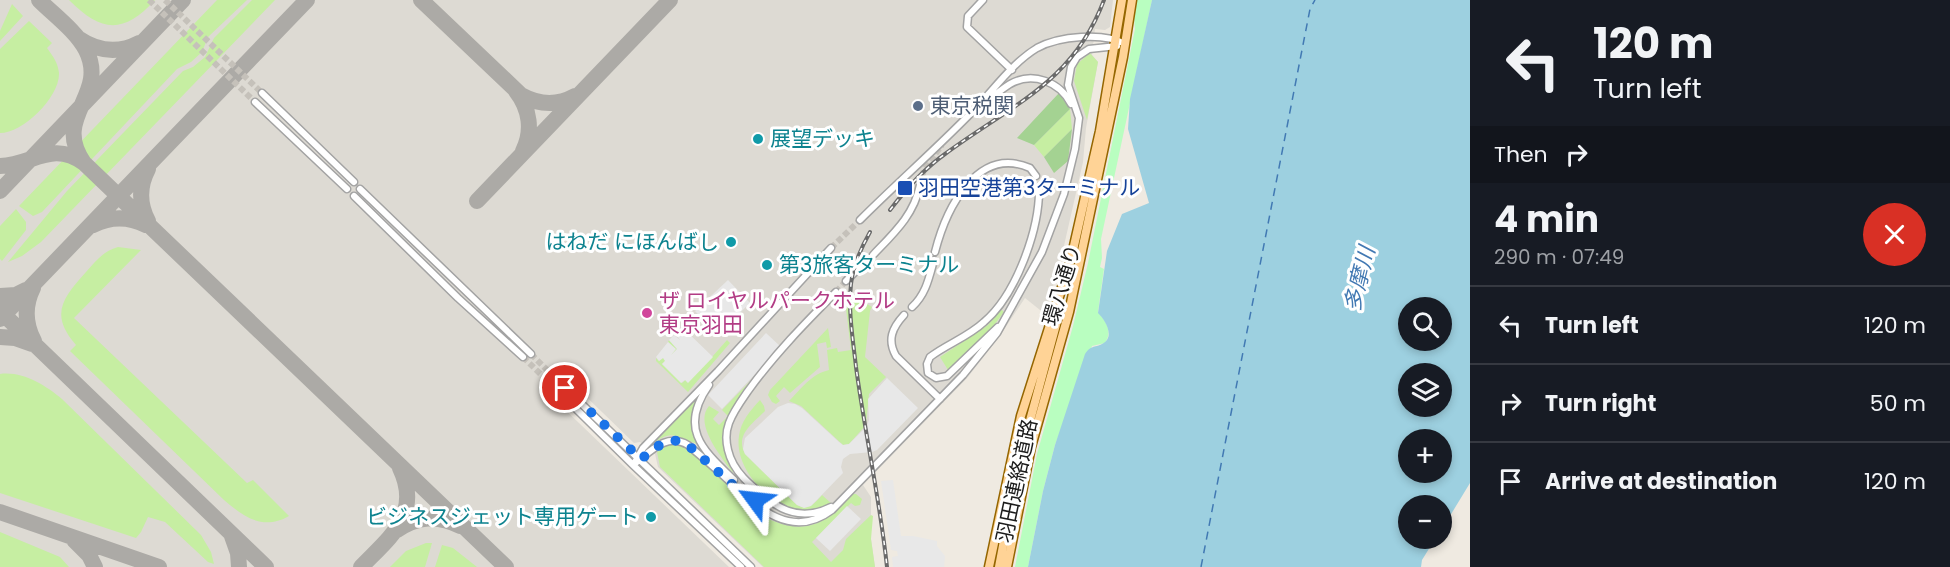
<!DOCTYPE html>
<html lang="en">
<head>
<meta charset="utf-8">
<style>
	body { margin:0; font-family:Poppins,"Noto Sans JP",sans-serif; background:#242831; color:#f1f3f6; height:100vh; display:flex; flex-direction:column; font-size:22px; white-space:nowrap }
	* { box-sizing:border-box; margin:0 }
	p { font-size:20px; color:#9ea1a6 }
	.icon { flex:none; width:33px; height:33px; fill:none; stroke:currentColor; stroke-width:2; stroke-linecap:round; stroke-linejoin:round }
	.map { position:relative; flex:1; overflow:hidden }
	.drawer { display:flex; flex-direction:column; background:#171b24; width:480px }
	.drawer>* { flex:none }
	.guide { background:#171b24; color:#f1f3f6; overflow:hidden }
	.controls { position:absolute; left:1398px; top:297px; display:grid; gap:12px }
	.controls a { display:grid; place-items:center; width:54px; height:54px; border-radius:50%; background:#171b24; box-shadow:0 3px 9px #0003; font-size:30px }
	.pin { position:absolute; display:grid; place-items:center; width:51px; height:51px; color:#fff; margin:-26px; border:3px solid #fff; border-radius:50%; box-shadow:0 2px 6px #0007 }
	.me { position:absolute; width:66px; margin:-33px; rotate:300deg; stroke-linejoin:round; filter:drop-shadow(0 0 4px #0008) }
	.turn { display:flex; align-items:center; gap:21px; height:126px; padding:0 24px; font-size:27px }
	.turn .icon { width:78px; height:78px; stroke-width:2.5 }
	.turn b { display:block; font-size:42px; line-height:51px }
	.then { display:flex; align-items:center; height:57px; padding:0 24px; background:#0003; gap:12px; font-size:22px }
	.round { display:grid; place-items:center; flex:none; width:63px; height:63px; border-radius:32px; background:#242831 }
	.headline { display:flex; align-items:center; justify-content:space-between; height:102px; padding:0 24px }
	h1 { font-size:36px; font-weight:700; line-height:45px }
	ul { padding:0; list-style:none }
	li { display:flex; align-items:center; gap:18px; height:78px; padding:0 24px; border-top:2px solid #363941 }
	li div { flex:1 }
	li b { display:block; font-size:22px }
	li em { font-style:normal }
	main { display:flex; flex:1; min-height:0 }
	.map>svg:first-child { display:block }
	.airport { fill:#dddad3 }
	.grass { fill:#c6eea2 }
	.forest { fill:#a4d292 }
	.park { fill:#b9fec0 }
	.parking { fill:#e8e8e8 }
	.water { fill:#9dd0e0; fill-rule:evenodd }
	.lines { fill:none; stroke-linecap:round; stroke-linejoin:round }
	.ferry { stroke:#4279b3; stroke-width:1.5; stroke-dasharray:8 6; stroke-linecap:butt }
	.taxiway { stroke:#acaaa6; stroke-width:16 }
	.minor-tunnel { stroke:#c5c1ba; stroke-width:6; stroke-dasharray:6 3; stroke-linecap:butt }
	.minor-casing { stroke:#a3a3a3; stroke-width:9 }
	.major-casing { stroke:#956600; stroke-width:11 }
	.minor { stroke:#fff; stroke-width:6 }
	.major { stroke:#ffd396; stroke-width:8 }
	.rail-casing { stroke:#6a6a6a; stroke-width:4 }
	.rail { stroke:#fff; stroke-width:1.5; stroke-dasharray:4.5; stroke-linecap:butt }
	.route { stroke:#1a73e8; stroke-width:10; stroke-dasharray:0 18 }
	.service-dot { fill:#5c6f8a; stroke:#fff; stroke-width:2 }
	.culture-dot { fill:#0f9aa8; stroke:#fff; stroke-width:2 }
	.transit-dot { fill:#1a4fb4; stroke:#fff; stroke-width:2 }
	.hotel-dot { fill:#d1479c; stroke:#fff; stroke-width:2 }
	.labels { text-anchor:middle; stroke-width:6; stroke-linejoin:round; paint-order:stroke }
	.service-label { font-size:21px; fill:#4e5e75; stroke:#fff; text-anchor:start }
	.culture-label { font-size:21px; fill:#0d838f; stroke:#fff; text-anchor:start }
	.transit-label { font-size:21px; fill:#164399; stroke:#fff; text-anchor:start }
	.street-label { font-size:21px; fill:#1c1c1c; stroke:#fff }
	.hotel-label { font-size:21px; fill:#b23c85; stroke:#fff; text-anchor:start }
	.water-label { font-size:22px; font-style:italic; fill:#4279b3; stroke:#fff }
</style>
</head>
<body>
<main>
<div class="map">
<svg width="1470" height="567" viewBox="0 0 1470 567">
	<rect width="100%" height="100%" fill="#efeae1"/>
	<path class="airport" d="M0,0h1113l-3,27 -5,3 -10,-1 -3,26 6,7 -12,66 -3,34 -22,97 -16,55 -20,-16 -26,39 -31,40 -105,108 8,12v42l4,28h-112l-105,-100 -3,-13 -15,-12 -6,1 -63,-61 -17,17 175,168h-729z"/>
	<path class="grass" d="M69,0h86c-32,35 -54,32 -86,0z
		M217,0h30l-39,37 -6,15 -11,10 -14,7 -135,143 -9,4 -14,-10z
		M252,0h23l-234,242 -19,14 -14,6 59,-71 116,-120 10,-4 12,-10 9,-19z
		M12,4l11,12 -23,25v-10z
		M29,21l23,22 -5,5c6,8 11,15 12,25 1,24 -36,60 -59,60v-84z
		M1090,53l8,9 -11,58 -13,-39 3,-17z
		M1070,109l2,20 -28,28 -10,-12z
		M16,209l10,13v8l-24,31 -2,-2v-33z
		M118,247l23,3 -67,68 173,165 6,-3 36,36c-26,15 -45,1 -65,-16l-154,-149 6,-6c-27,-31 -13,-47 10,-73 10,-11 17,-21 32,-25z
		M861,300l11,7 -2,4 -5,46 21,20 -17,17 -3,31 -17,19 -6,1 -42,-39 -12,-5c12,-12 22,-27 40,-31l-2,-20 10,-2 1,4 13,-2 -5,-41 6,-7z
		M1001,309l3,3 -15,20 -41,38 -8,-13 48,-32z
		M828,328l3,19 -4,1 -1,-6 -9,2 3,23 -30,26 -6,-6 -8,9 4,5 -4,3 -4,-2 -4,-7 2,-5z
		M669,340l8,9 -15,15 20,19 30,-26 15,-17 3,3 -42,49 -32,-31v-3l3,3 16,-12 -7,-7z
		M758,373c-15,21 -38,43 -35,71 2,10 9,21 10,29 -10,-14 -40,-49 -24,-67l10,6 -6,7 6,6 9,-9 -6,-6z
		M0,374c23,-3 45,11 62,25l139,136 10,17 3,12 -6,-2 -43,-40 -17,-5 -7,15 -5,6 -136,-45z
		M696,398l-4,20 5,26c-23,-9 -28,-16 -49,5z
		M760,400l4,6 1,5c-13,13 -30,24 -20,43l52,51c12,6 17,-1 25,-10l10,9c-11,5 -24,10 -36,7 -29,-8 -62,-44 -57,-75 2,-15 11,-25 21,-36z
		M666,445h13l7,3 82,71c41,17 57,4 85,-25h3l6,5 -2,6 -5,1 -4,-3 -39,39 19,20 12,-12 3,-11 25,-24 2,1 -2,23 4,28h-111l-104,-100 -3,-15z
		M0,532l60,25 9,10h-69z
		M426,543h6l-7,24h-35l16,-16z
		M442,545l11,3 24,19h-42z"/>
	<path class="forest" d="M1059,93l11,16 -36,36 -17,-7z
		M1072,129l-4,32 -14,12 -10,-16z"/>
	<path class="park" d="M1137,0h15l-51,239 1,19 -2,9 4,2 -6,43c8,10 15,19 7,31l-13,3 -37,99 -12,46 -15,76h-13l22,-113 36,-128 15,-63 47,-234 -1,-11z"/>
	<path class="parking" d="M728,280l22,23 -26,25 -12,1 -17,-18z
		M684,329l29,28 -25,26 -3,-3 -4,3 -19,-19 3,-3 -2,-3 -4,3 -3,-4 12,-15 8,7 -5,6 6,-6 -8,-9 5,-5 6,5 -3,-4z
		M766,333l15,14 -59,62 -14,-14z
		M887,378l31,30 -41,42 -5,2 -22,2 -7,5 -2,8 2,6 -32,33 -7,2 -7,-3 -52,-51 -2,-5 2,-11 33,-31 10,-4 7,1 7,4 37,34 4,3 6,-1 18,-18 2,-6 -1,-21z
		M893,480l8,56h12l24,5v5l8,10 -1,11h-51l-1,-10 6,-1 -1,-5 -6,-1 -10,-69z
		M847,506l14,13 -31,32 -14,-13z"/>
	<path class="water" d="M1152,0h318v483l-28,46v-23h-34v32l27,1 -13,21 -1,7h-393l15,-76 12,-46 30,-91c6,-9 9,-6 17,-10 14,-7 3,-24 -4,-31l9,-62 15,-37 27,-11 -21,-74 2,-30zM1408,308h34v32h-34zM1408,374h34v32h-34zM1408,440h34v32h-34z"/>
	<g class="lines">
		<path class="ferry" d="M1201,567l109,-558 5,-9"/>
		<path class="taxiway" d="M39,0c15,15 37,31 47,50 23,46 -35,66 -2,113
			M421,0l100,95c18,10 36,11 54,1
			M78,38c19,13 40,16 61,5
			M516,91c14,18 17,40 7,60
			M0,166c33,-1 52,-26 84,-3l422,404
			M148,169c-9,17 -9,35 0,52
			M0,191l183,-191
			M477,201l193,-201
			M93,225c18,-9 35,-9 53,0
			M33,288c-9,18 -8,36 1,53
			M0,296l16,-1 10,-5
			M0,311l266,256
			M0,319l307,-319
			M0,337l15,1 17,6
			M0,512l159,55
			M397,530c20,-13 40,-16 63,-4
			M232,536l6,17 1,14
			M74,540l15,15 6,12
			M361,567c29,-30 61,-53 39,-99"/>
		<path class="minor-tunnel" d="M149,0l106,102
			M165,0l97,93
			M920,185l4,-16 18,-24
			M831,248l29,-28
			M836,292l10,-11
			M531,354l34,34
			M523,357l37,36"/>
		<g class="minor-casing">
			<path id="minor" d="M983,0l-15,16 -1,11 45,43
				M262,93l92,89
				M987,101c8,-6 15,-12 23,-17 23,-13 50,-2 61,20
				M255,102l92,87
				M360,189l171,165
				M354,196l104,102 65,59
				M860,220c37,-37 76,-71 112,-108 21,-21 40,-49 65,-64 22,-12 67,-16 88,-4
				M935,252c11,-43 42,-107 95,-84l6,8
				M873,255c21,-22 41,-40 47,-70
				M846,281l18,-18
				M912,307c14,-13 17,-29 22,-47
				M904,315c-12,13 -17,25 -8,41l44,43
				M998,327l-51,49 -11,2 -8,-5 -1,-9 3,-7c17,-13 38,-20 54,-35 32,-27 56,-93 55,-135
				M709,385c-31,44 -6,65 25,95
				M565,388l186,179
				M560,393l73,72 108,102
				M635,462l8,-14 75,-77 113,-123
				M633,465c17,-13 33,-33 55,-20 13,11 26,22 39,34 30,28 64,62 105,31l131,-135 34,-42 45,-81 22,-58 11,-45 4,-31 -11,-33 3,-18 6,-10 12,-8 28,-3
				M831,507c-22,11 -44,8 -63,-8 -17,-13 -35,-27 -40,-49 -2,-8 -2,-19 1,-27 4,-11 12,-22 19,-32 26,-36 57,-68 88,-99"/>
		</g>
		<g class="major-casing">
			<path id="major" d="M989,567l32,-151 50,-157 29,-128 22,-131
				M999,567l20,-106 38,-140
				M1007,567l24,-120 38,-135 54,-255 9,-57"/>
		</g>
		<use href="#minor" class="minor"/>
		<use href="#major" class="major"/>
		<g class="rail-casing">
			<path id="rail" d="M890,210c16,-21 34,-41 55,-56 66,-49 128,-71 159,-154
				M870,232c-9,16 -17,34 -19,52 -3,27 2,56 5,83 9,67 24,133 31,200"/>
		</g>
		<use href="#rail" class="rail"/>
	</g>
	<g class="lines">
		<path class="route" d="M565,388l76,71c16,-11 27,-26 47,-14l65,58 6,3 -4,-6"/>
	</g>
	<circle class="service-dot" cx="918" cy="106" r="6"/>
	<g class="culture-dot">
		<circle cx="758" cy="139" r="6"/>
		<circle cx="731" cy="242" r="6"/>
		<circle cx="767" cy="265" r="6"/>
		<circle cx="651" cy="517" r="6"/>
	</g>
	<rect class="transit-dot" x="897" y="180" width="16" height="16" rx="3"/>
	<circle class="hotel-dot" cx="647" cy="313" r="6"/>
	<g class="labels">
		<g class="service-label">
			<text x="930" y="113">東京税関</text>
		</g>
		<g class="culture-label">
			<text x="770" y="146">展望デッキ</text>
			<text x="719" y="249" text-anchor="end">はねだ にほんばし</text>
			<text x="779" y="272">第3旅客ターミナル</text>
			<text x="639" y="524" text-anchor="end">ビジネスジェット専用ゲート</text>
		</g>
		<g class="transit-label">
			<text x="918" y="195">羽田空港第3ターミナル</text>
		</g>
		<g class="street-label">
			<text transform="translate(1062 285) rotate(-73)" y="7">環八通り</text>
			<text transform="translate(1017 481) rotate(-78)" y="7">羽田連絡道路</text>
		</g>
		<g class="hotel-label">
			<text x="659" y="308">ザ ロイヤルパークホテル<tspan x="659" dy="24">東京羽田</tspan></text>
		</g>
		<g class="water-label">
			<text transform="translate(1359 279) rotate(-76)" y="8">多摩川</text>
		</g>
	</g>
</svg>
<div class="controls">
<a><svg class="icon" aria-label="search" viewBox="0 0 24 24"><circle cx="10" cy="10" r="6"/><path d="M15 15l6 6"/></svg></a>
<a><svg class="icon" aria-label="layers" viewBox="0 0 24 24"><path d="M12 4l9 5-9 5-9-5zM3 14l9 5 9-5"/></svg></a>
<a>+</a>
<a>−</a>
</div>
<div class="pin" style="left:565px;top:388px;background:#d93025"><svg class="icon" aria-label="arrive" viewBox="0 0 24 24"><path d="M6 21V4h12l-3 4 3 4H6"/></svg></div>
<svg class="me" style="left:755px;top:500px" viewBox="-20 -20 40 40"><path d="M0-17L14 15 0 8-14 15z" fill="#1a73e8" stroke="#fff" stroke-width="4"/></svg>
</div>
<section class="drawer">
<div class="guide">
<div class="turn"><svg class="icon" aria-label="left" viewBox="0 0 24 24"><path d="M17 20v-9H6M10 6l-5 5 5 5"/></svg><div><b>120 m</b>Turn left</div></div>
<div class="then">Then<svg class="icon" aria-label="right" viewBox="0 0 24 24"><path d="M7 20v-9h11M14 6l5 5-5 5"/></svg></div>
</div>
<div class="headline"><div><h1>4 min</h1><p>290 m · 07:49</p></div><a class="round" style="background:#d93025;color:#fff"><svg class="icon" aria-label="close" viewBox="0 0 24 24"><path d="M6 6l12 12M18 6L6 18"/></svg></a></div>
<ul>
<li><svg class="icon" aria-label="left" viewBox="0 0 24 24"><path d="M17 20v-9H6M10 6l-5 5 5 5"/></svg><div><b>Turn left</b></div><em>120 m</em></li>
<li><svg class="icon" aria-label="right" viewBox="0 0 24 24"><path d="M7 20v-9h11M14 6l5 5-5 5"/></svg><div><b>Turn right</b></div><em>50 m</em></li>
<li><svg class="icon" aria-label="arrive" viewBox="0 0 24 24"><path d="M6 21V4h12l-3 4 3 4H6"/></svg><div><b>Arrive at destination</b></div><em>120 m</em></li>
</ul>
</section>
</main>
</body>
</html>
